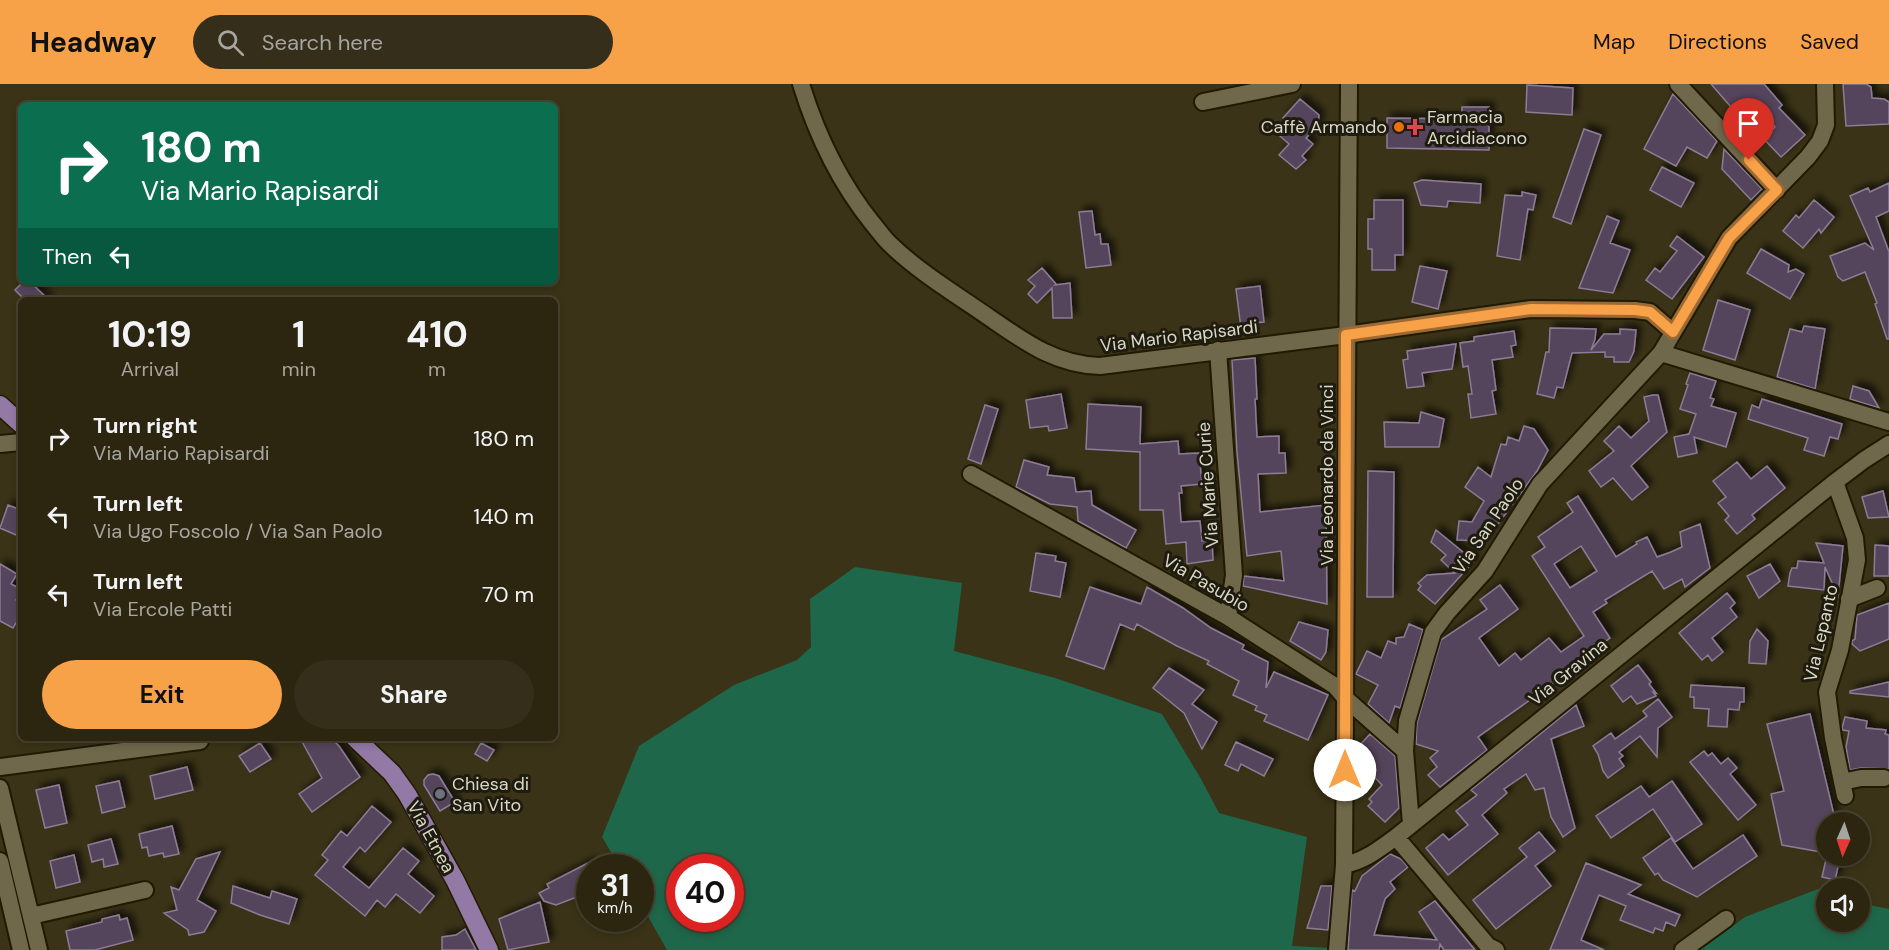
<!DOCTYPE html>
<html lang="en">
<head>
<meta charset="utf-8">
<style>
	body { margin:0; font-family:"DM Sans",sans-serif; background:#342e1a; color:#f1f3f6; height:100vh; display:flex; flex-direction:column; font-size:22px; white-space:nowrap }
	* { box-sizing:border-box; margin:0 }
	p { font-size:20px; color:#a6a59f }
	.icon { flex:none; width:33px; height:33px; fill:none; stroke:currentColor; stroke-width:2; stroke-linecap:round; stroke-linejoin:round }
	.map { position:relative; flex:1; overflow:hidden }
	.sheet { position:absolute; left:18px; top:213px; width:540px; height:444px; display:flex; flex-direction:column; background:#2c2611; border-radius:9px; box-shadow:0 3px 9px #0003,0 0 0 2px #484331 }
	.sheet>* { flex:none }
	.hud { position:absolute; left:18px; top:18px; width:540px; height:183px; border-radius:9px; box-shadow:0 3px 9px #0003,0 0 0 2px #484331; background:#0b6e4f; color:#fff; overflow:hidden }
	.needle { width:39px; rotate:183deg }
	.controls { position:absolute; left:1816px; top:728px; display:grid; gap:12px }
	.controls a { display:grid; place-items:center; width:54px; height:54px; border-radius:50%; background:#2c2611; box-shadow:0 3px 9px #0003,0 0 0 2px #484331; font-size:30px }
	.speed { position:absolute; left:576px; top:770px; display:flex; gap:12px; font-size:30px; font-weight:700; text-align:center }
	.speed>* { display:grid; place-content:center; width:78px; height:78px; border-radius:50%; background:#2c2611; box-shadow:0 3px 9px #0003,0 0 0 2px #484331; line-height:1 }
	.speed small { font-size:15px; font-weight:400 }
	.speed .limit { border:9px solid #d22; background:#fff; color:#111 }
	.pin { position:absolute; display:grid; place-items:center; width:51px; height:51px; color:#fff; margin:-62px -26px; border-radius:50% 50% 50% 0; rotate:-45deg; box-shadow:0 0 6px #0007 }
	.pin .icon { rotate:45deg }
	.me { position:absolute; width:66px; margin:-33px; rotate:0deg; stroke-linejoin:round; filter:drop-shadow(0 0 4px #0008) }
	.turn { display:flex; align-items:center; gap:21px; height:126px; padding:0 24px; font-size:27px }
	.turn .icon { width:78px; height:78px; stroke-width:2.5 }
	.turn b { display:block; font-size:42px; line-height:51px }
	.then { display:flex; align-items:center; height:57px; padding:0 24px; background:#0003; gap:12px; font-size:22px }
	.eta { display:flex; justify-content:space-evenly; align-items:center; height:102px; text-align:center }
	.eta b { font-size:36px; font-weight:700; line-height:42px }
	.cta { display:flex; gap:12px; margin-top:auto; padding:12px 24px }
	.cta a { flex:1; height:69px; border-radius:36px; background:#f7a149; color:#111; font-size:24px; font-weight:700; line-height:69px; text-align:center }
	.cta a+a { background:#342e1a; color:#f1f3f6 }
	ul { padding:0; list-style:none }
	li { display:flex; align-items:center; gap:18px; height:78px; padding:0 24px }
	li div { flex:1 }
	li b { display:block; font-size:22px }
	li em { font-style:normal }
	header { display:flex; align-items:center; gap:36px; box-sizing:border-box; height:84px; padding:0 30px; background:#f7a149; color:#111 }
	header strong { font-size:28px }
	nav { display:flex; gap:33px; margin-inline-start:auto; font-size:21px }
	.search { width:420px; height:54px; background:#342e1a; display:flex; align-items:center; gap:15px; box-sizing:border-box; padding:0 21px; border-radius:33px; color:#a6a59f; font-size:22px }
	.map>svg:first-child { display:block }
	.green { fill:#1f674a; fill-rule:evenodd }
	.building { fill:#55445c; stroke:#8d7b95; stroke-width:1.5; fill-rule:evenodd; filter:url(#shadow) }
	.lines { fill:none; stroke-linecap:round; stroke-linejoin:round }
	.minor-casing { stroke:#211a01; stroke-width:20 }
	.major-casing { stroke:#211a01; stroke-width:21 }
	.minor { stroke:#70684b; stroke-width:16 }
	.major { stroke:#9279a6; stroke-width:18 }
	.route-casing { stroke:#a1692f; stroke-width:15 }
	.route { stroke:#f7a149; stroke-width:10 }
	.food-dot { fill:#e8710a; stroke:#1e1b0f; stroke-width:2 }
	.health-dot { fill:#e0444e; stroke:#1e1b0f; stroke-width:2 }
	.worship-dot { fill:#6b7280; stroke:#1e1b0f; stroke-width:2 }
	.labels { text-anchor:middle; stroke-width:6; stroke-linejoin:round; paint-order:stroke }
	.poi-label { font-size:18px; fill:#dbd7c6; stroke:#1e1b0f; text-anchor:start }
	.street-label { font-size:18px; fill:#dbd7c6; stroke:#1e1b0f }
</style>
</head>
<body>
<header>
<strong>Headway</strong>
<div class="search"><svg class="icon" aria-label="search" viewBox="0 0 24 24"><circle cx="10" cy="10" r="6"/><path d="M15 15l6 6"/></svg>Search here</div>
<nav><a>Map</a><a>Directions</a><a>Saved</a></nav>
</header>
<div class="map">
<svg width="1889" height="866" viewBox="0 0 1889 866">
	<defs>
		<filter id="shadow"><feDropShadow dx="5" dy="-5" stdDeviation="3" flood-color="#0009"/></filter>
	</defs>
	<rect width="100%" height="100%" fill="#3a3317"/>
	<path class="green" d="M855,483l107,16 -8,68 101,27 107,36 39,65 18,34 88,24 -15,109 38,2v2h-663l-26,-46 -1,-37h-20l-18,-30 37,-91 95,-61 63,-25 14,-13 -1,-48zM680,783h50v51h-50z
		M1818,805l9,4v28h33v-18l29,6v41h-189l45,-33z"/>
	<path class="building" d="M1711,0h53l18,21 -3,3 26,27 -24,22 -18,-19 12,-11 -15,-18 -16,13z
		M1843,0h23l5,3 1,11 12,1 5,3v22l-43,2z
		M1527,1l46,3 -1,27 -46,-3z
		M1673,10l44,47 -10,17 -20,-11 -11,19 -32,-17z
		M1300,15l19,16 -1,11 -12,12 7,6 -11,12 4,4 -10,9 -17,-14 10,-11 -9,-8 10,-12 -7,-6z
		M1462,23h27v43l-102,-2v-30l75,1z
		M1584,45l17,6 -30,89 -18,-7z
		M1724,65l38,40 -11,11 -29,-31z
		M1662,83l32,16 -13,24 -31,-17z
		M1422,96l59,4 -1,19 -32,-2 -1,6 -26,-2 -7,-22z
		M1889,99v28l-13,6 13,35v87h-2l-12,-35 2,-1 -12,-31 -22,9 -5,-4 -8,-21 35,-13 9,7 -24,-54 18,-8 2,4z
		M1522,108l14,3 -3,15 -5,-1 -8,51 -23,-4 8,-61 17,1z
		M1374,116h29v55h-8v15h-23v-21h-4v-30h6z
		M1814,116l20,17 -13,16 -2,-4 -16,19 -20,-17 13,-16 3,3z
		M1092,127l3,24 5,-1 1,10h7l3,21 -25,3 -7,-56z
		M1607,132l12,5 -9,22 20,7 -17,43 -34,-5z
		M1677,152l27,21 -32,42 -26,-19 9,-12 5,4 17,-21 -7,-5z
		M1761,165l28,16 -1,7 8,-3 8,5 -14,25 -43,-26z
		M1420,182l27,5 -9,38 -26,-7z
		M1042,184l14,16 -1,1 15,-2 2,35h-19l-1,-30 -15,15 -9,-9 7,-8 -7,-6z
		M23,198h7l19,18h-24l-10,-10z
		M1260,202l4,36 -10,1 1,4 -14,1 -5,-39z
		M1718,216l32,10 -15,50 -32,-10z
		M1804,242l21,3 -10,60 -38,-12 13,-48 12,3z
		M1550,244l46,1 -1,10 -4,11 13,-16h16v-5l16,1 -2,21 -5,11h-15v-5h-9v-5l-33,1 -9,35 -6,-1 -3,11 -17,-4 9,-42h3z
		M1514,247l2,14 -5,1 2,11 -21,3 4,30 -4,1 4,23 -25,4 -3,-24h4l-4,-28 -5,1 -3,-24 14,-2v-4z
		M1456,260l-4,25 -30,4 2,13 -17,2 -4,-28 5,-1 -1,-8z
		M1255,274l2,41h-2l2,38 22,-1v17h6l1,20 -28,1 2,38 66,-7 1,99 -84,-18 1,-10 40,5 -3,-30 -34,5 -10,-104 -5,-92z
		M1690,289l26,8 -6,17 4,1 -3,7 25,7 -10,34 -32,-10 3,16 -19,4 -4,-20 15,-3 7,-20 -16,-5 8,-24 -2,-1z
		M1853,302l16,5 10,17 -29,-9z
		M1061,310l6,34 -18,3 -1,-5 -18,2 -4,-28z
		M1653,311h5l9,37 -36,34 17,21 -16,13 -19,-22 -12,9 -12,-16 25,-20 -10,-10 15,-15 12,12 18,-17 -5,-24z
		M1762,315l80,25 -4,15 -8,-2 -6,19 -20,-6 4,-12 -60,-19 4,-14 7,3z
		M1088,320l53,3 -1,37 38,-3 1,13 20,-1 3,31 -21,2 1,7h-3l2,29 19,-1 2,20 10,-1 1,20 -26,4 -1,-22 -20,2 -3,-34h-23v-58l-54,-3z
		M985,321l13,4 -17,55 -13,-5z
		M1421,328l23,7 -5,28h-54l-1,-25 35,1z
		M1524,342l10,3 14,21 -11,21 -39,53 -11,-1 -2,18 -28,-1 2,-19 13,1 12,-21 -19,-14 13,-20 13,10 10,-33 5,1 2,-8 11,4z
		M1024,376l25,7 -2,8 27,3 2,14 15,-1 1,14 44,25 -10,18 -48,-27 -1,-14 -27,-3 -34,-17z
		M1737,378l14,17 16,-13 18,22 -33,27 3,4 -18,15 -12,-14 4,-4 -11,-13 8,-6 -13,-16z
		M1368,387l26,1 -1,125h-26z
		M1883,407l6,26 -21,1 -6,-21z
		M1578,412l38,61 21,-13 -1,-2 11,-5 10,20 14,-5 11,-5 -2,-15 20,-8 10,44 -25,19 -3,-8 -18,10 -12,-18 -47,29 2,3 -14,9 17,26 -34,24 3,3 -101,72 9,13 -47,37 -12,-12 9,-8 -7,-9 8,-7 -22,-7 1,-21 24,-83 46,-31 -7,-9 20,-15 18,24 -39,29 20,28 16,-13 6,7 28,-22 12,14 23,-16 -52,-80 13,-9 -7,-10 35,-25 -6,-9zM1581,462l16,25 -27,17 -16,-24z
		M8,421l13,5v27l-21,-9z
		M1436,446l38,31 -39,43 -17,-14 3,-4 -3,-3 9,-8 28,-2 -14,-13 5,-5 -15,-13z
		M1816,459l27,3 -5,50 -13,-29 -1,23 -36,-4 2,-13 2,-5h5l1,-7 26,2z
		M1875,461l14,1v30h-15z
		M1036,469l20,3 -1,5 11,2 -6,34 -30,-6z
		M0,480l17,10 -6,10 10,5 -5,11 5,3v11l-8,14 -13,-7z
		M1770,480l10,17 -21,17 -12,-22z
		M1090,503l51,17 6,-17 36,21 28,20 33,17 -2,4 26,13 -2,26 8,-16 54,23 -20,45 -44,-19 3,-6 -12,-5 2,-4 -24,-11 6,-14 -32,-17 2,-3 -32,-15 -40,-22 -3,6 -14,-6 -16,45 -38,-13z
		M1727,509l8,10 -5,5 7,9 -25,21 11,14 -11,9 -4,-6 -6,5 -23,-27z
		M1889,519v36l-29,12 -8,-7v-3l3,-2 2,-24z
		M1299,538l29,8 -2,22 -5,8 -31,-19z
		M1409,540l14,6 -23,78 -5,-2 -6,17 -21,-19 10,-19 -22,-11 11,-23 14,7 7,-17 8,3v-6l8,-1z
		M1757,545l11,12 -2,23 -17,-1 1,-22z
		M1638,581l13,17 -2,2 7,9 -3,-1 3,4 -19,8 -6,-8 -8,6 -12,-16z
		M1169,584l35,22 -12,14 25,18 -15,27 -18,-36 -31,-25z
		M1889,598v15l-39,-4v-2z
		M1691,601l53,3v14h-4l-1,8 -11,-1 -1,18 -19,-1 1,-17 -15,-1v-11h-4z
		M1658,615l14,18 -14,11 -1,29 -17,-21 -21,16 4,4 -4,3 5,7 -16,12 -5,-7 -5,-17 -5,-8 18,-13 4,6 32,-23 -4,-5z
		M1576,621l8,21 -33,13 24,89 -12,9 -12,-20 -7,-29 -9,2 -9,-16 -22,15 3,4 -25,22 16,19 -50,41 -22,-27 17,-14 6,6 19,-15 -12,-14 21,-16 -6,-5z
		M1810,630l24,101 -7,1v37l-45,-8 -11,-51 13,-3 -17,-67z
		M1845,633l22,4 -1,7 20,2 -1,4 4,1v34l-28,-1 -11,2 -4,-23 3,-16 -6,-1 -1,-2z
		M1370,650l25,22 4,52 -14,14 -17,-16 4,-4 -3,-3 13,-14 -20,-21 -4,-17z
		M300,654h31l8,8 21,31 -48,35 -13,-18 23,-16z
		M1236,658l37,17 -9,17 -23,-12 -3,7 -13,-6z
		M260,659l11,16 -21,13 -11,-16z
		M481,659l13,7 -7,11 -12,-7z
		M1704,667l4,5 4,-3 9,11 7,-6 9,10 -7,6 26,31 -18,15 -48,-58z
		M187,683l6,23 -38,9 -5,-23z
		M433,690l6,2 16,26 -15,9 -16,-26v-5l4,-5z
		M119,697l6,26 -23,6 -6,-27z
		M1672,697l30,43 -27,18 -22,-33 -42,29 -15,-22 45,-30 8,11z
		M59,701l8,38 -22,5 -9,-38z
		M372,722l19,16 -26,30 -5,-5 -17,20 26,21 34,-40 16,13 -11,13 26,22 -14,17 -24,-19 -11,13 -8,-7 -12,16 -50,-41 13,-15 -6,-5 19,-24 6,5z
		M172,742l7,28 -15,3 -1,-4 -14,3 -2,-9 -5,1 -3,-14z
		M1539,748l16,19 -20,15 16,20 -55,43 -23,-29 54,-43 -8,-9z
		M1743,751l14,21 -60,41 -34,-17 -5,-7 -3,2 -12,-17 28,-20 22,31z
		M111,755l7,25 -14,3 -1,-8 -11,3 -4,-17z
		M220,768l-23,48 19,11 -12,21 -15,3 -1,-5 -24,-17 13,-3 -6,-23 8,3 17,-31z
		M1390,770l11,5 7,8 -18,15 5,7 -10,10 -11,36 63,5 -18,-28 16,-11 40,49h-31l-4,-6 -1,6h-91l4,-60 3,1 7,-15z
		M74,771l6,27 -24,6 -6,-27z
		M1827,771l13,3 -5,22 -13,-3z
		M590,778v30l-34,13 -12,-4 -5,-8 10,-5 -2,-4z
		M1586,779l55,22 -13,9 52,21 -5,11 -9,-4 -3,9 -8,-3 -2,5 -33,-13 6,-14 -27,-11 -18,45 23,10h-54z
		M233,802l37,12 2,-7 25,8 -8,25 -29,-9 -29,-12z
		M1321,802h11l-4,44 -21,-2z
		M540,818l9,40 -41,8 -9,-31z
		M119,831l1,5 7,-2 6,22 -38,10h-25l-4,-19 36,-9v-3z
		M465,845l11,21h-34v-13l14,-2z"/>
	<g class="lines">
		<g class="minor-casing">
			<path id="minor" d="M801,0c16,52 38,98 72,140 6,7 11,15 18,21 29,28 66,50 99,73 35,24 66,47 110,48l246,-31 185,-26 104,1 15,2 23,20
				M1678,0l99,106
				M1203,18l89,-18
				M1218,266l16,225 -6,42
				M1661,269l228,69
				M0,360l21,-2
				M971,390l257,143 107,69 10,12 60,53
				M1835,398l20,56 2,22 -17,90 -13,42 6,46 12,58
				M1849,515l28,-11
				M0,683l200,-26
				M1842,698l19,-4h23
				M0,704l39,162
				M1411,740l-6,-73 2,-30 26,-89 14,-19 38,-42 55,-87 121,-131 68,-115 79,-81 12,-16 6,-16 -1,-41
				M1396,753l92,109 8,4
				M0,777l21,89
				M1344,781c21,-4 35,-16 52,-28l439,-355 29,-22 25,-16
				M31,832l114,-26
				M1337,866l7,-85 5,-781
				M1683,866l43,-31"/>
		</g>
		<g class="major-casing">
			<path id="major" d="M0,321l21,19
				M355,654l37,35 15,21 48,86 34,70"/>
		</g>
		<use href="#minor" class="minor"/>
		<use href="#major" class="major"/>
	</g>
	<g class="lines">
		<g class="route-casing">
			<path id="route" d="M1345,686l1,-435 185,-26 104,1 15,2 23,20 56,-94 48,-48 -28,-30"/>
		</g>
		<use href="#route" class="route"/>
	</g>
	<circle class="food-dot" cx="1399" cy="43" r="6"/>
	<path class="health-dot" d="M1412 34h6v6h6v6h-6v6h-6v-6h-6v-6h6z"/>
	<circle class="worship-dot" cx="440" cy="710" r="6"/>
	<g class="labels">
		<g class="poi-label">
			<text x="1427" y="39">Farmacia<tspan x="1427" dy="21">Arcidiacono</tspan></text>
			<text x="1387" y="49" text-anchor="end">Caffè Armando</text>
			<text x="452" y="706">Chiesa di<tspan x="452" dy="21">San Vito</tspan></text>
		</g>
		<g class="street-label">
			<text transform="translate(1179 252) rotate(-7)" y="6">Via Mario Rapisardi</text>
			<text transform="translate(1327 391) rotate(-90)" y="6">Via Leonardo da Vinci</text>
			<text transform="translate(1208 401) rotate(-94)" y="6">Via Marie Curie</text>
			<text transform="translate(1488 442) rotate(-56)" y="6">Via San Paolo</text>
			<text transform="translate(1206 499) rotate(30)" y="6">Via Pasubio</text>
			<text transform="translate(1821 549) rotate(-77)" y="6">Via Lepanto</text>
			<text transform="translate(1568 588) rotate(-39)" y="6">Via Gravina</text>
			<text transform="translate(431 753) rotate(61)" y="6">Via Etnea</text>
		</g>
	</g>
</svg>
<div class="controls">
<a><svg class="needle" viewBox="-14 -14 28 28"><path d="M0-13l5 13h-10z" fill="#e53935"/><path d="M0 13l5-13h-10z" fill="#a6a59f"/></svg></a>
<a><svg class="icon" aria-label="sound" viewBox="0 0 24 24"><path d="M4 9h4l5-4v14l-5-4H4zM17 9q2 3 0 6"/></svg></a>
</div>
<div class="speed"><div>31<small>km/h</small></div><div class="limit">40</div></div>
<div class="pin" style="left:1749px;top:76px;background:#d93025"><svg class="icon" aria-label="arrive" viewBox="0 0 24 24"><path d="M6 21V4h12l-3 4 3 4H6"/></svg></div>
<svg class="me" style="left:1345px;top:686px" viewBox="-20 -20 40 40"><circle r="19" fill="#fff"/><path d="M0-13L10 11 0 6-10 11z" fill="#f7a149"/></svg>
<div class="hud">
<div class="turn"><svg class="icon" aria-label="right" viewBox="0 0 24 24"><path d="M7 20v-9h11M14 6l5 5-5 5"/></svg><div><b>180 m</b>Via Mario Rapisardi</div></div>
<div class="then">Then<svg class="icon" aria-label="left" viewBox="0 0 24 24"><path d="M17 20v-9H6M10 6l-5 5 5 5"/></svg></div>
</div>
<section class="sheet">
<div class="eta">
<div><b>10:19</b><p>Arrival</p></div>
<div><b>1</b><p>min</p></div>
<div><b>410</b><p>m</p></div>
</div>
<ul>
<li><svg class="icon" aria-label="right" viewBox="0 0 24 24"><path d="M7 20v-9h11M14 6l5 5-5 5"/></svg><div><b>Turn right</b><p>Via Mario Rapisardi</p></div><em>180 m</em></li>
<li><svg class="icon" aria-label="left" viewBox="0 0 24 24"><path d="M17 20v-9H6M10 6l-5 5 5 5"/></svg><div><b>Turn left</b><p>Via Ugo Foscolo / Via San Paolo</p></div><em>140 m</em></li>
<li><svg class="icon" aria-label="left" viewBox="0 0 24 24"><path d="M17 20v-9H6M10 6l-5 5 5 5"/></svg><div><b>Turn left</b><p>Via Ercole Patti</p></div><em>70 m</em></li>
</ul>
<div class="cta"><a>Exit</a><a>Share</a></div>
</section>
</div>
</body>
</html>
